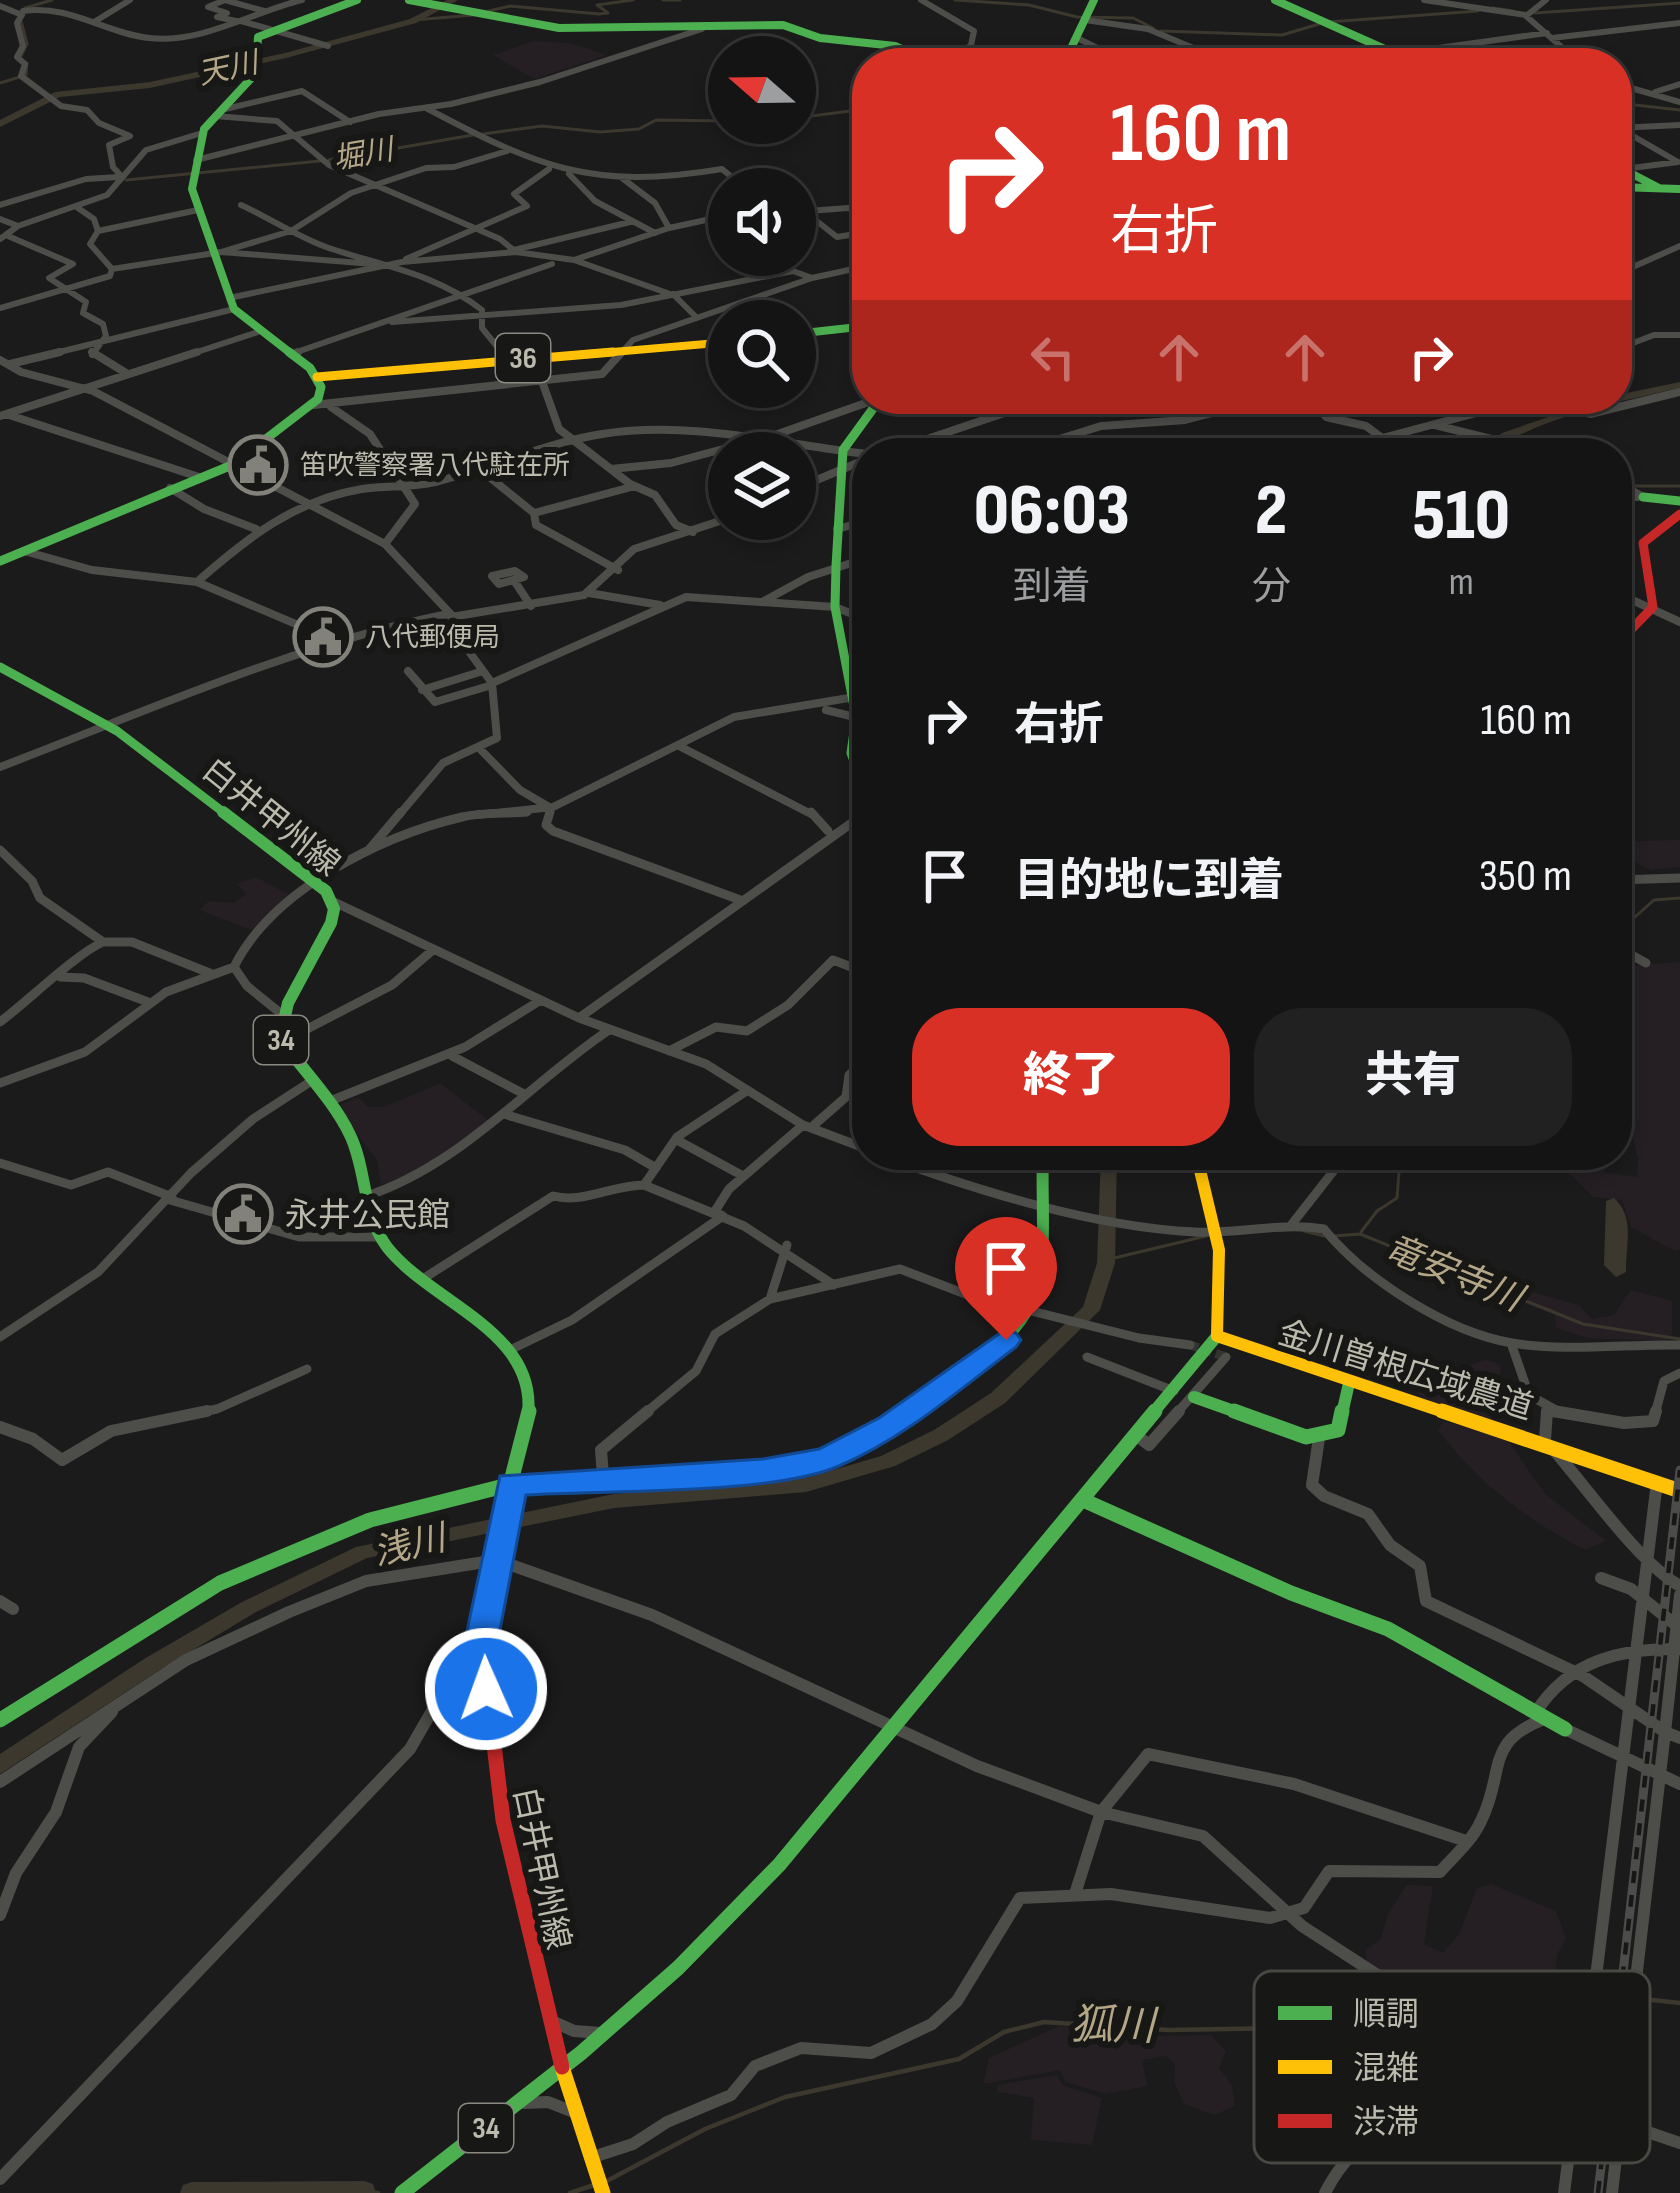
<!DOCTYPE html>
<html lang="ja">
<head>
<meta charset="utf-8">
<style>
	body { margin:0; font-family:"Sofia Sans Condensed","Noto Sans JP",sans-serif; background:#212122; color:#f1f3f6; height:100vh; display:flex; flex-direction:column; font-size:45px; white-space:nowrap }
	* { box-sizing:border-box; margin:0 }
	p { font-size:39px; color:#9d9ea0 }
	.icon { flex:none; width:66px; height:66px; fill:none; stroke:currentColor; stroke-width:2; stroke-linecap:round; stroke-linejoin:round }
	.map { position:relative; flex:1; overflow:hidden }
	.details { position:absolute; left:852px; top:438px; width:780px; height:732px; display:flex; flex-direction:column; background:#141414; border-radius:48px; box-shadow:0 6px 18px #0003,0 0 0 3px #333334 }
	.details>* { flex:none }
	.hud { position:absolute; left:852px; top:48px; width:780px; height:366px; border-radius:48px; box-shadow:0 6px 18px #0003,0 0 0 3px #333334; background:#d93025; color:#fff; overflow:hidden }
	.needle { width:78px; rotate:290deg }
	.controls { position:absolute; left:708px; top:36px; display:grid; gap:24px }
	.controls a { display:grid; place-items:center; width:108px; height:108px; border-radius:50%; background:#141414; box-shadow:0 6px 18px #0003,0 0 0 3px #333334; font-size:60px }
	.pin { position:absolute; display:grid; place-items:center; width:102px; height:102px; color:#fff; margin:-123px -51px; border-radius:50% 50% 50% 0; rotate:-45deg; box-shadow:0 0 12px #0007 }
	.pin .icon { rotate:45deg }
	.me { position:absolute; width:132px; margin:-66px; rotate:358deg; stroke-linejoin:round; filter:drop-shadow(0 0 9px #0008) }
	.turn { display:flex; align-items:center; gap:42px; height:252px; padding:0 60px; font-size:54px }
	.turn .icon { width:156px; height:156px; stroke-width:2.5 }
	.turn b { display:block; font-size:84px; line-height:102px }
	.lanes { display:flex; align-items:center; height:114px; padding:0 60px; background:#0003; justify-content:center; gap:60px; direction:ltr }
	.lanes .off { opacity:.35 }
	.eta { display:flex; justify-content:space-evenly; align-items:center; height:204px; text-align:center }
	.eta b { font-size:72px; font-weight:800; line-height:84px }
	.cta { display:flex; gap:24px; margin-top:auto; padding:24px 60px }
	.cta a { flex:1; height:138px; border-radius:48px; background:#d93025; color:#fff; font-size:48px; font-weight:800; line-height:138px; text-align:center }
	.cta a+a { background:#212122; color:#f1f3f6 }
	ul { padding:0; list-style:none }
	li { display:flex; align-items:center; gap:36px; height:156px; padding:0 60px }
	li div { flex:1 }
	li b { display:block; font-size:45px }
	li em { font-style:normal }
	.map>svg:first-child { display:block }
	.green { fill:#251f23 }
	.water { fill:#3d382e }
	.lines { fill:none; stroke-linecap:round; stroke-linejoin:round }
	.stream-far1 { stroke:#3d382e; stroke-width:3 }
	.stream { stroke:#3d382e; stroke-width:4.5 }
	.river { fill:#3d382e; fill-rule:evenodd }
	.street-tunnel { stroke:#333331; stroke-width:9; stroke-dasharray:9 4.5; stroke-linecap:butt }
	.street-far3 { stroke:#4d4d4a; stroke-width:6 }
	.street-far2 { stroke:#4d4d4a; stroke-width:8 }
	.street-far1 { stroke:#4d4d4a; stroke-width:9 }
	.street { stroke:#4d4d4a; stroke-width:12 }
	.fast-far3 { stroke:#4caf50; stroke-width:8 }
	.fast-far2 { stroke:#4caf50; stroke-width:9 }
	.fast-far1 { stroke:#4caf50; stroke-width:12 }
	.fast { stroke:#4caf50; stroke-width:15 }
	.slow-far3 { stroke:#ffc107; stroke-width:8 }
	.slow-far2 { stroke:#ffc107; stroke-width:9 }
	.slow-far1 { stroke:#ffc107; stroke-width:12 }
	.slow { stroke:#ffc107; stroke-width:15 }
	.jam-far1 { stroke:#c62828; stroke-width:9 }
	.jam { stroke:#c62828; stroke-width:15 }
	.rail-casing { stroke:#4c4c4a; stroke-width:9 }
	.rail { stroke:#171715; stroke-width:4.5; stroke-dasharray:12; stroke-linecap:butt }
	.route { fill:#1a73e8; stroke:#114b97; stroke-width:3 }
	.labels { text-anchor:middle; stroke-width:12; stroke-linejoin:round; paint-order:stroke }
	.far-poi-label { font-size:27px; fill:#bbbaad; stroke:#171715; text-anchor:start }
	.far-water-label { font-size:30px; font-style:italic; fill:#b4a787; stroke:#171715 }
	.shield { fill:#171715; stroke:#8a897f; stroke-width:3 }
	.shield-label { font-size:30px; font-weight:bold; fill:#bbbaad }
	.street-label { font-size:33px; fill:#bbbaad; stroke:#171715 }
	.poi-label { font-size:33px; fill:#bbbaad; stroke:#171715; text-anchor:start }
	.water-label { font-size:36px; font-style:italic; fill:#b4a787; stroke:#171715 }
	.near-water-label { font-size:42px; font-style:italic; fill:#b4a787; stroke:#171715 }
	.key { fill:#171715; stroke:#484843; stroke-width:3 }
	.key-label { font-size:33px; fill:#bbbaad }
</style>
</head>
<body>
<div class="map">
<svg width="1680" height="2193" viewBox="0 0 1680 2193">
	<rect width="100%" height="100%" fill="#1b1b1b"/>
	<path class="green" d="M534,41l37,2 36,12 -73,24 -41,-24z
		M1617,825l20,16 43,-1v27l-30,3 -21,-11 -12,2z
		M256,877l38,20 -40,34 -55,-21 10,-9 25,2 12,-9 -9,-10z
		M1680,962v288l-5,1 -44,-24 -9,-27 -29,-3 -24,-24 4,-18 30,4 1,13 33,5 1,-19 -21,-74v-107l9,-11z
		M440,1083l49,38 -72,50 -36,14 -4,-25 -41,-53 22,-10 10,10h16z
		M1519,1288l60,17 13,14 22,-4 17,-25 41,11v33l-7,7 -77,-3 -32,-10 -1,-13 -42,-16 -2,-10z
		M1485,1360l15,4 1,9 -12,12 12,22 -11,12 -54,-14 -18,-11 5,-14z
		M1443,1421l62,15 40,58 61,47 -21,9c-58,-30 -108,-68 -147,-120z
		M1491,1884l65,27 10,28 -9,16 -2,30 -34,6 -74,28 -80,-57 -2,-12 16,-11 6,-23 19,-31 27,1 -9,58 19,9 16,-19 18,-46z
		M1059,2026l96,10 56,-1 15,16 -7,17 13,17 3,21 -21,9 -30,-11 -10,-22 1,-18 -9,-8 -24,4 5,26 -42,8 -39,-12 -6,-12 -77,14 6,-26z
		M1057,2075l5,10 40,13 -10,47 -61,-5 3,-42 -36,-6 -1,-7z"/>
	<path class="water" d="M1614,1198c22,20 11,48 12,74l-10,5 -12,-12 2,-64z"/>
	<g class="lines">
		<path class="stream-far1" d="M663,0h17
			M955,0l74,5 48,12 56,1 20,10
			M25,8l27,-8
			M1493,8l20,3
			M489,11l21,-5 89,8 9,-1 -11,-8 36,-5
			M1535,13l145,-10
			M414,20l60,-5
			M21,21l6,23 -6,12
			M1328,22l150,-11
			M1161,31l121,4 37,-11
			M0,83l26,-8 1,-12
			M1617,103l63,7
			M795,118l72,-9
			M483,134l59,-8 58,6 39,-3 17,-9 73,1
			M329,160l144,-25
			M126,180l194,-19
			M1628,486h52
			M1617,933l37,-33 26,-2
			M1304,1231l20,5
			M1361,1232l16,-21 20,-13 2,-26 10,-17
			M1334,1236l26,-2 223,90 97,15
			M1106,1260l100,-24"/>
		<path class="stream" d="M1598,1994l82,9
			M1443,2028l87,-33 59,-2
			M603,2183l102,-54 80,-32 174,-38 45,-27 40,-10 124,8 122,-2 61,13 51,-1 31,-9
			M364,2192l14,1
			M570,2193l24,-8"/>
		<path class="river" d="M447,0h11l-42,23 -130,35 -136,30 -90,9 -60,30v-7l55,-28 95,-10 135,-29 125,-34z
			M1680,382v6c-54,12 -147,30 -188,65h-13l23,-20 98,-34h17v-4z
			M1101,1155h16l-2,108 -15,47 -95,93 -57,37 -53,26 -89,26 -192,16 -247,50 -111,54 -98,59 -158,103v-20l144,-95 98,-57 114,-55 258,-53 192,-16 75,-22 53,-26 57,-37 92,-86 14,-44z
			M364,2181l9,3 3,9h-196l3,-8 9,-3z"/>
		<path class="street-tunnel" d="M1190,1345l36,12"/>
		<path class="street-far3" d="M921,0l53,31 -3,14 -20,18
			M1424,0l102,15
			M1546,0l-20,16 54,47
			M0,6l22,9 -5,8 6,23 -6,11 8,7 -4,12 40,30 26,4 12,13 31,13 -21,9 4,22 9,10
			M23,11c46,-7 82,22 126,27 53,6 103,-26 153,-38
			M1085,20l63,9 81,34
			M236,21l-19,-4 10,-4 -19,-6 17,-7 39,11
			M241,21l87,25
			M94,22l36,-22
			M1077,38l51,25
			M1552,38l128,-15
			M1395,54l152,-21
			M1617,71l14,17 49,14
			M1655,92l25,-8
			M426,108c110,58 164,83 296,61l24,20
			M221,110l81,-19 48,31
			M215,116l62,5 52,44 171,74 16,13
			M1617,128l63,-3
			M1619,128l59,34
			M196,160l183,-46 72,-10 89,-22 162,-53
			M1624,169l54,-7
			M569,174l26,27 60,32
			M622,178l33,25 14,25
			M0,205l86,-26 33,-2
			M241,205c29,13 55,31 85,42 55,19 109,26 156,63v18l22,27
			M78,208l16,11 4,12
			M804,211l33,26 30,-5
			M795,212l53,-4 19,5
			M0,219l18,7
			M98,231l100,-21
			M98,231l-8,13 22,25
			M8,236l65,28 -24,14 37,24 -3,11 20,11 3,12 -14,19
			M0,239l18,-13 89,-31 39,-45 56,-17
			M514,250l116,-28
			M221,252l70,-21 60,-38 75,-25 28,-1 53,-16
			M406,259l121,-53 -13,-12 35,-25
			M574,260l96,34
			M112,269l109,-17 152,12
			M1617,274l63,-28
			M673,294l24,24
			M229,298l173,-36 114,-10 58,8 95,-32 60,-13
			M0,308l110,-32 2,-7
			M392,322l229,-17 172,-34 19,7
			M1617,349l37,-14h26
			M291,354l261,-90
			M47,355l187,-46
			M188,355l70,-23
			M619,355l14,-15 179,-62 55,-12"/>
		<path class="street-far2" d="M92,352l34,21
			M502,352l5,6
			M291,354l7,-2
			M0,360l21,12 72,19 292,153 90,96 -5,13 22,30 5,55 -54,25 -44,52
			M10,364l50,-12
			M543,384l16,45 71,55 25,11 21,30 17,7
			M1313,399l13,18 40,9 36,27
			M1316,402l64,5 33,-8
			M313,405l289,-31 20,-22
			M331,407l39,27 45,70 -30,40
			M6,414l193,63
			M0,416l197,-64
			M1435,425l113,28
			M775,435l102,-36
			M886,453l159,-54
			M1015,453l86,-27 84,-6 81,-21
			M1326,453l169,-45 53,-6 42,12 90,-22
			M478,468l56,45 2,12 82,45
			M611,469l60,-6 82,-22
			M1617,482l26,15
			M170,488l34,21 52,20
			M795,489l72,-30
			M1617,497h21
			M534,513l101,-27
			M837,529l30,-8
			M24,551l68,19 105,12 141,60
			M515,571l9,6 -25,7 -7,-8z
			M197,582c50,-44 98,-82 165,-93 24,-4 49,-1 73,-7 56,-14 110,-39 167,-48 88,-14 179,10 265,20
			M515,582l16,24
			M589,593l71,12
			M1617,593l63,29
			M762,602l46,-25 59,-19
			M451,617l133,-22 50,-46 95,-31
			M408,671l27,31 57,-17
			M492,683l194,-86 149,10 32,13
			M422,690l61,-19
			M826,710l41,10
			M679,746l134,69
			M480,749l40,41 29,17
			M0,767c147,-56 293,-122 448,-153
			M477,815l76,-8 181,-90 133,-22
			M549,815l2,-7
			M861,815l6,-3"/>
		<path class="street-far1" d="M550,812l-4,13 7,6 190,70
			M811,812l17,19
			M0,850l32,31 8,17 63,44h29l80,32
			M368,851l33,-39
			M1617,880l63,-2
			M332,901l247,117 127,46 97,61 64,24
			M1617,947l29,16
			M60,977l24,1 64,24
			M284,1016l-37,-30 -13,-19c38,-77 147,-131 228,-150 21,-5 44,-3 65,-5
			M579,1018l288,-206
			M0,1022c28,-21 76,-68 103,-80
			M282,1042l110,-57 42,-36
			M669,1051l47,-24 31,4 41,-26 45,-45 34,13
			M452,1056l72,38
			M0,1083l85,-31 81,-60 68,-25
			M745,1092l-68,45 -33,48 100,41 90,59
			M330,1101l135,-54 76,-47
			M507,1115l118,35 31,18
			M814,1125l32,-28 3,-22 18,-16
			M677,1140l66,36
			M880,1155c96,35 212,72 315,77 44,2 85,-10 129,-3 41,50 123,103 188,114 53,9 114,1 168,2
			M0,1163l71,22 37,-13 64,25
			M364,1197c97,-31 163,-112 245,-167
			M170,1200l129,37h82
			M715,1211l14,-22 74,-64
			M1292,1224l54,-69
			M421,1280l132,-84c30,8 59,-11 91,-11
			M770,1299l17,-54
			M0,1337l98,-65 93,-99 62,-54 60,-39
			M1511,1343l18,52 34,19
			M510,1350l62,-30 151,-104 -4,-2
			M1087,1357l87,34
			M192,1414l25,-5 90,-40
			M644,1414l52,-43 19,-37 55,-35 130,-30 68,26 171,43 51,7
			M1176,1414l50,-57
			M1655,1414l9,-33 16,-8"/>
		<path class="street" d="M1553,1411l71,12 29,-2 3,-10
			M0,1427l33,12 29,21 49,-29 96,-20
			M1136,1435l13,10 30,-34
			M1319,1438l-7,47 12,11 44,18 22,31 30,21 6,35 157,75 82,56
			M1545,1440l2,-29
			M1553,1449c34,39 87,115 127,137
			M603,1476l-2,-26 47,-39
			M1601,1578l30,11 46,37
			M0,1601l13,8
			M1536,1712c33,-52 86,-64 144,-63
			M1565,1729l115,55
			M1665,1732l15,-137
			M0,1782l186,-122 103,-48 77,-31 131,-21 155,55 325,151 124,46 102,24 99,90 114,74 22,23 16,38 19,23 24,16 57,19 85,10 41,14
			M1075,1894l26,-82 47,-58 146,30 172,57
			M0,1915l16,-42 40,-61 23,-65 33,-35
			M1635,1988l30,-256 15,6
			M1590,2006l43,3 -21,184
			M554,2022l20,9 27,2
			M524,2103l24,-1 28,11
			M590,2158l43,-14 34,-22 64,-27 24,-29 46,-18 70,5 61,-29 25,-23 63,-103 91,-4 159,24 34,-10 25,-37 111,1c14,-16 32,-31 41,-51 25,-50 2,-80 66,-103
			M0,2179l410,-430 41,-71 31,-24
			M1325,2193c31,-62 87,-83 148,-109
			M1564,2193l8,-63 6,-7 79,-641"/>
		<path class="fast-far3" d="M409,0l150,28 224,-3 37,13 75,8 37,17
			M1275,0l141,63
			M1064,63l30,-63
			M1617,166l42,22
			M1617,187l63,2
			M795,334l72,-8
			M293,355l-59,-46 -42,-120 12,-60 52,-56 2,-36 99,-37"/>
		<path class="fast-far2" d="M1643,497l37,4
			M0,561l232,-96 86,-66 3,-12 -11,-19 -21,-16
			M0,667l117,64 110,84
			M867,797l-16,-44 5,-36 -21,-110 1,-41 7,-116 37,-51"/>
		<path class="fast-far1" d="M223,812l103,79 8,18 -3,14 -43,80 -8,35c22,31 54,63 70,97 17,35 12,79 37,112 44,56 150,84 141,167
			M1194,1397l48,17
			M903,1414c46,-32 117,-68 134,-127 10,-39 4,-91 6,-132
			M1152,1414l65,-78
			M1342,1414l7,-31"/>
		<path class="fast" d="M1234,1411l72,26 32,-7 4,-19
			M1083,1500l208,93 97,36 177,100
			M487,1686l-5,-46 24,-139 23,-90
			M0,1720l220,-137 150,-63 142,-36 284,-17 61,-21 50,-35
			M402,2193l179,-140 97,-85 101,-103 376,-454"/>
		<path class="slow-far3" d="M578,355l151,-13"/>
		<path class="slow-far2" d="M317,377l296,-25"/>
		<path class="slow-far1" d="M1190,1155l9,11 20,84 -2,86 233,78"/>
		<path class="slow" d="M1442,1411l238,80
			M562,2067l41,126"/>
		<path class="jam-far1" d="M1617,644l36,-37 -10,-64 37,-29"/>
		<path class="jam" d="M487,1686l16,134 59,247"/>
		<g class="rail-casing">
			<path id="rail" d="M1598,2193l82,-723"/>
		</g>
		<use href="#rail" class="rail"/>
	</g>
	<path class="route" d="M1006,1329l10,4 5,7 -5,7c-56,42 -111,91 -177,119 -67,29 -234,24 -313,29l-28,145 5,49 -5,9h-24l-9,-58 35,-164 263,-17 56,-10 60,-31z"/>
	<defs>
		<g id="civic-ring" transform="scale(3)"><circle r="9.5" fill="#171715" stroke="#83827a" stroke-width="1.5"/><path d="M-.6-6.5H3V-4.5H.6V-3L4-1V1h2V6H-6V1h2V-1L-.6-3ZM-1.2 2.5V6h2.4V2.5Z" fill="#83827a"/></g>
	</defs>
	<g fill-rule="evenodd">
		<use href="#civic-ring" x="258" y="465"/>
		<use href="#civic-ring" x="323" y="637"/>
		<use href="#civic-ring" x="243" y="1214"/>
	</g>
	<g class="labels">
		<g class="far-poi-label">
			<text x="300" y="474">笛吹警察署八代駐在所</text>
			<text x="365" y="646">八代郵便局</text>
		</g>
		<g class="far-water-label">
			<text transform="translate(228 68) rotate(-12)" y="10">天川</text>
			<text transform="translate(363 154) rotate(-10)" y="10">堀川</text>
		</g>
		<g class="shield">
			<rect x="496" y="334" width="54" height="48" rx="9"/>
			<rect x="254" y="1016" width="54" height="48" rx="9"/>
			<rect x="459" y="2104" width="54" height="48" rx="9"/>
		</g>
		<g class="shield-label">
			<text x="523" y="368">36</text>
			<text x="281" y="1050">34</text>
			<text x="486" y="2138">34</text>
		</g>
		<g class="street-label">
			<text transform="translate(272 816) rotate(39)" y="12">白井甲州線</text>
			<text transform="translate(1406 1369) rotate(17)" y="12">金川曽根広域農道</text>
			<text transform="translate(543 1868) rotate(78)" y="12">白井甲州線</text>
		</g>
		<g class="poi-label">
			<text x="285" y="1226">永井公民館</text>
		</g>
		<g class="water-label">
			<text transform="translate(1454 1272) rotate(22)" y="13">竜安寺川</text>
			<text transform="translate(409 1544) rotate(-13)" y="13">浅川</text>
		</g>
		<g class="near-water-label">
			<text transform="translate(1113 2024) rotate(1)" y="15">狐川</text>
		</g>
	</g>
	<rect x="1254" y="1971" width="396" height="192" rx="18" class="key"/>
	<rect x="1278" y="2006" width="54" height="14" fill="#4caf50"/>
	<rect x="1278" y="2060" width="54" height="14" fill="#ffc107"/>
	<rect x="1278" y="2114" width="54" height="14" fill="#c62828"/>
	<g class="key-label">
		<text x="1353" y="2025">順調</text>
		<text x="1353" y="2079">混雑</text>
		<text x="1353" y="2133">渋滞</text>
	</g>
</svg>
<div class="controls">
<a><svg class="needle" viewBox="-14 -14 28 28"><path d="M0-13l5 13h-10z" fill="#e53935"/><path d="M0 13l5-13h-10z" fill="#9d9ea0"/></svg></a>
<a><svg class="icon" aria-label="sound" viewBox="0 0 24 24"><path d="M4 9h4l5-4v14l-5-4H4zM17 9q2 3 0 6"/></svg></a>
<a><svg class="icon" aria-label="search" viewBox="0 0 24 24"><circle cx="10" cy="10" r="6"/><path d="M15 15l6 6"/></svg></a>
<a><svg class="icon" aria-label="layers" viewBox="0 0 24 24"><path d="M12 4l9 5-9 5-9-5zM3 14l9 5 9-5"/></svg></a>
</div>
<div class="pin" style="left:1006px;top:1340px;background:#d93025"><svg class="icon" aria-label="arrive" viewBox="0 0 24 24"><path d="M6 21V4h12l-3 4 3 4H6"/></svg></div>
<svg class="me" style="left:486px;top:1689px" viewBox="-20 -20 40 40"><circle r="17" fill="#1a73e8" stroke="#fff" stroke-width="3"/><path d="M0-11L8 9 0 5-8 9z" fill="#fff"/></svg>
<div class="hud">
<div class="turn"><svg class="icon" aria-label="right" viewBox="0 0 24 24"><path d="M7 20v-9h11M14 6l5 5-5 5"/></svg><div><b>160 m</b>右折</div></div>
<div class="lanes"><svg class="icon off" aria-label="left" viewBox="0 0 24 24"><path d="M17 20v-9H6M10 6l-5 5 5 5"/></svg><svg class="icon off" aria-label="ahead" viewBox="0 0 24 24"><path d="M12 20V5M6 11l6-6 6 6"/></svg><svg class="icon off" aria-label="ahead" viewBox="0 0 24 24"><path d="M12 20V5M6 11l6-6 6 6"/></svg><svg class="icon" aria-label="right" viewBox="0 0 24 24"><path d="M7 20v-9h11M14 6l5 5-5 5"/></svg></div>
</div>
<section class="details">
<div class="eta">
<div><b>06:03</b><p>到着</p></div>
<div><b>2</b><p>分</p></div>
<div><b>510</b><p>m</p></div>
</div>
<ul>
<li><svg class="icon" aria-label="right" viewBox="0 0 24 24"><path d="M7 20v-9h11M14 6l5 5-5 5"/></svg><div><b>右折</b></div><em>160 m</em></li>
<li><svg class="icon" aria-label="arrive" viewBox="0 0 24 24"><path d="M6 21V4h12l-3 4 3 4H6"/></svg><div><b>目的地に到着</b></div><em>350 m</em></li>
</ul>
<div class="cta"><a>終了</a><a>共有</a></div>
</section>
</div>
</body>
</html>
